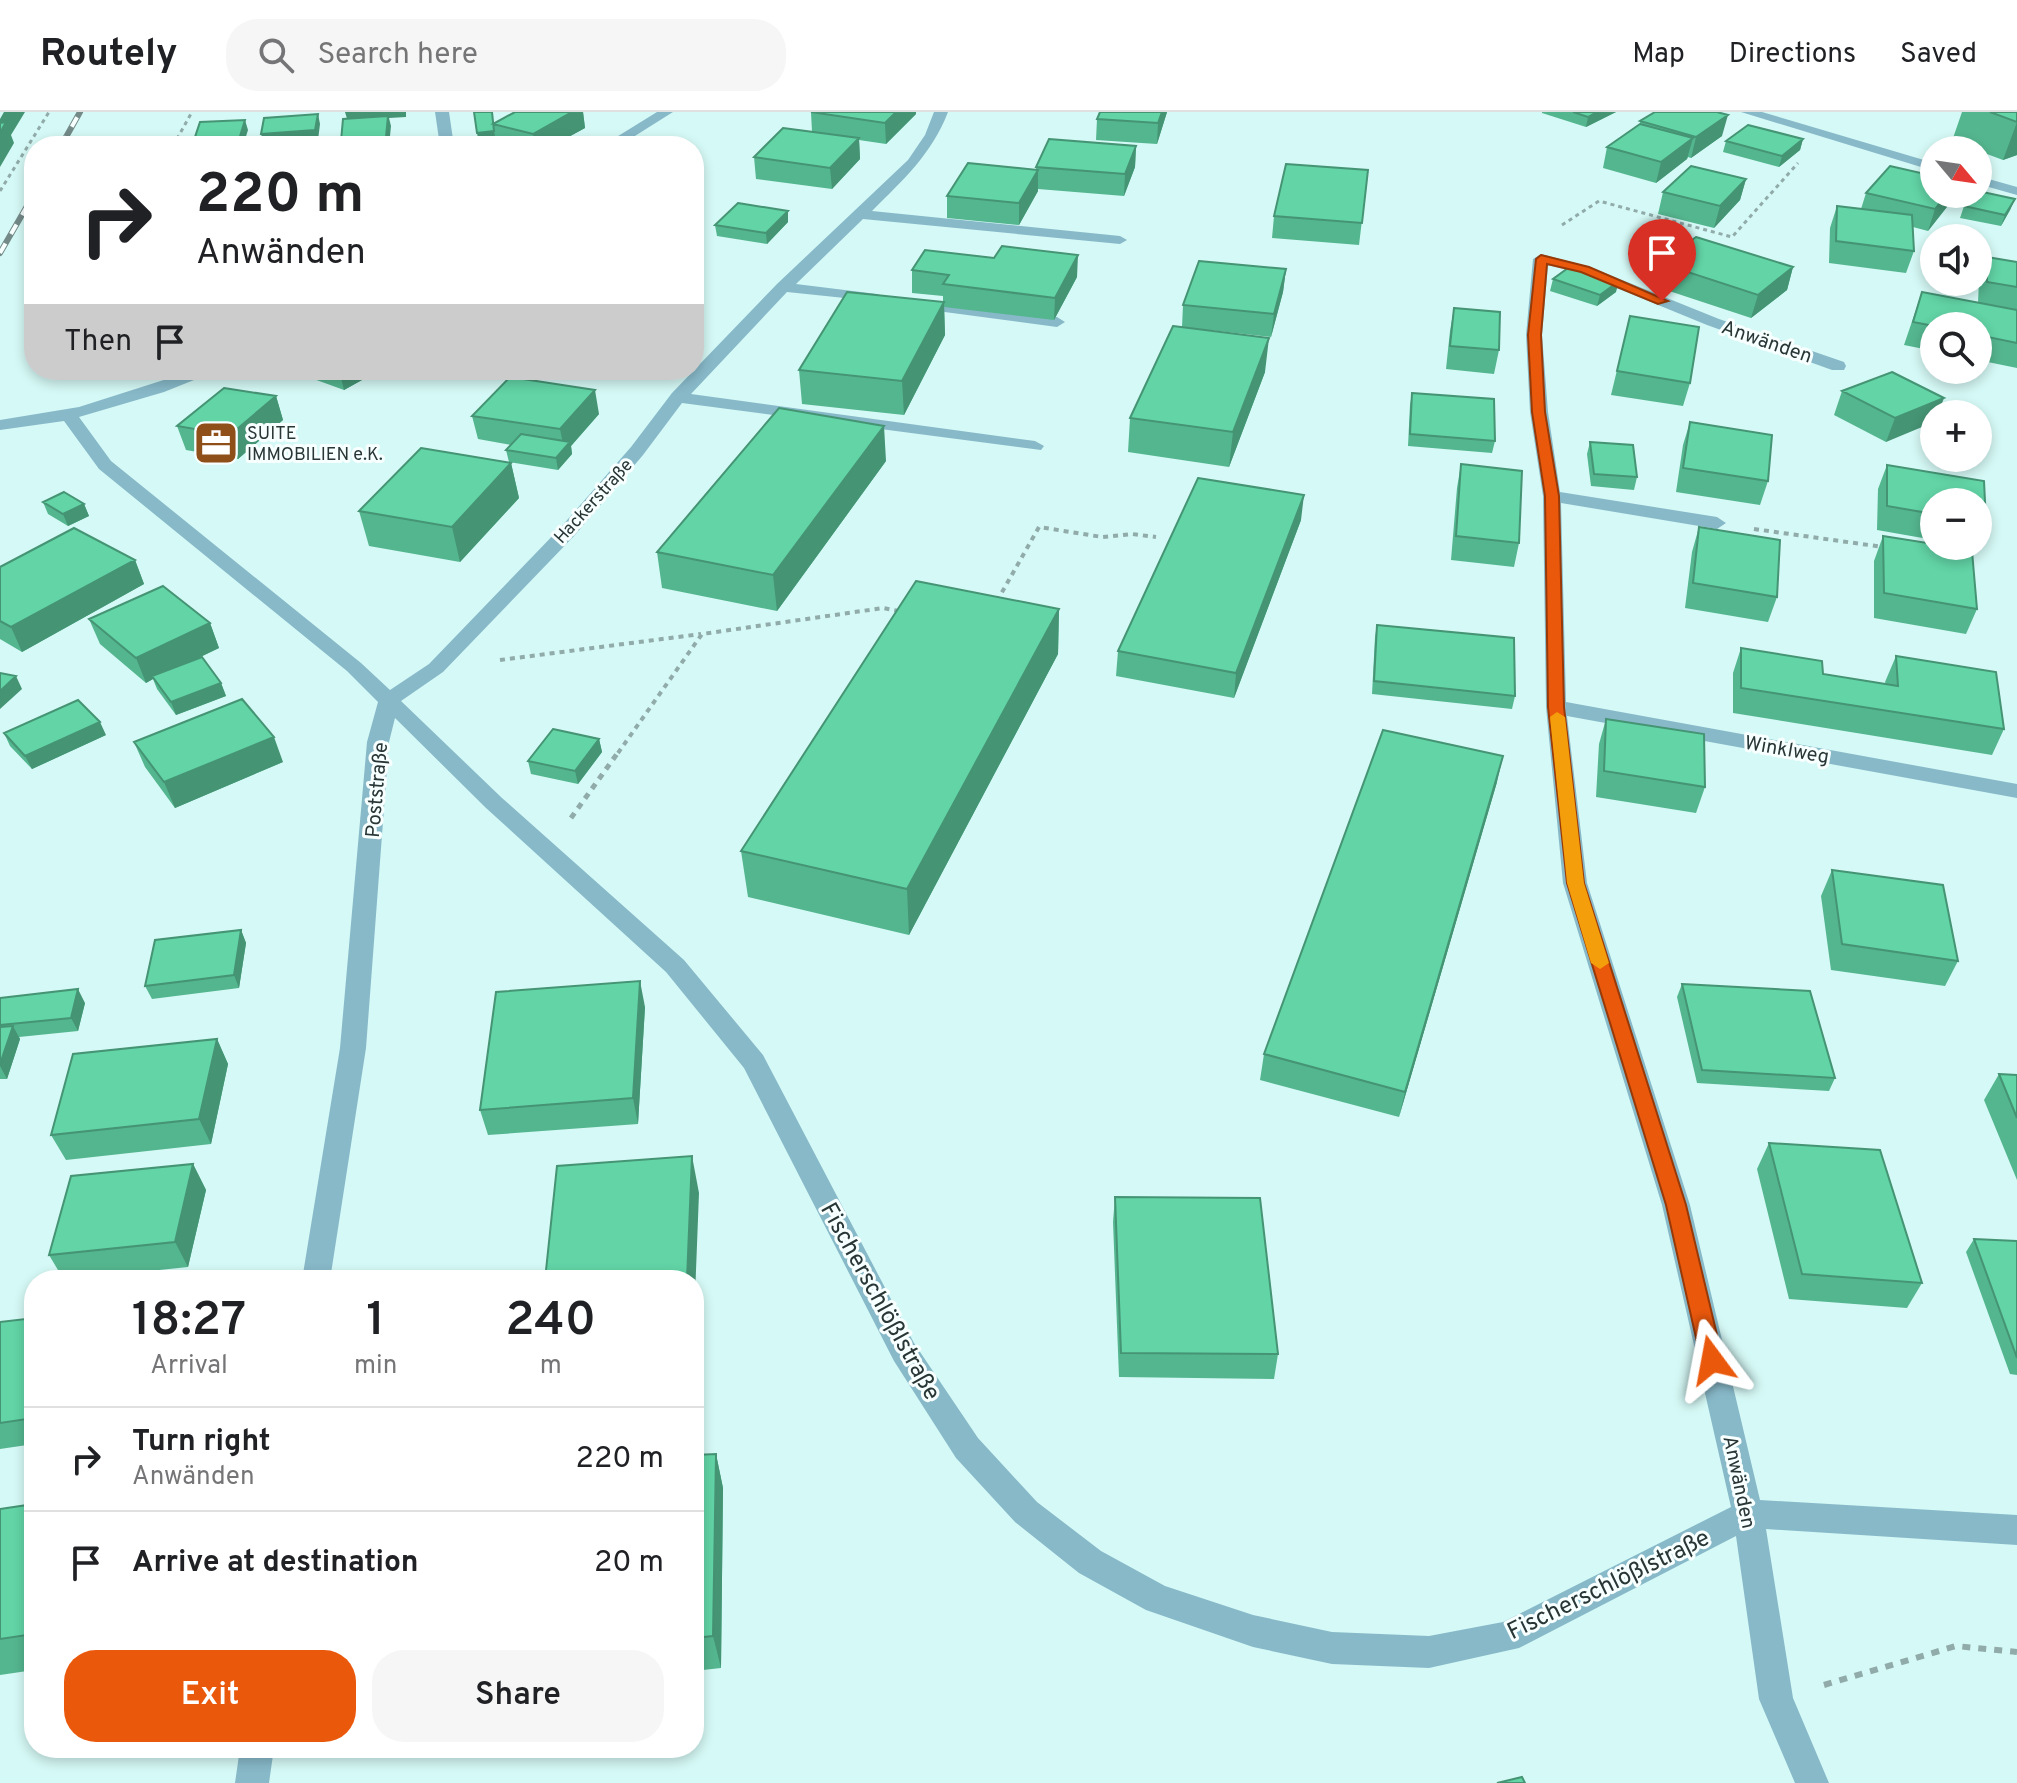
<!DOCTYPE html>
<html lang="en">
<head>
<meta charset="utf-8">
<style>
	body { margin:0; font-family:Overpass,sans-serif; background:#f6f6f6; color:#202124; height:100vh; display:flex; flex-direction:column; font-size:30px; white-space:nowrap }
	* { box-sizing:border-box; margin:0 }
	p { font-size:26px; color:#757577 }
	.icon { flex:none; width:44px; height:44px; fill:none; stroke:currentColor; stroke-width:2; stroke-linecap:round; stroke-linejoin:round }
	.map { position:relative; flex:1; overflow:hidden }
	.drawer { position:absolute; left:24px; top:1158px; width:680px; height:488px; display:flex; flex-direction:column; background:#fff; border-radius:32px; box-shadow:0 4px 12px #0003 }
	.drawer>* { flex:none }
	.guide { position:absolute; left:24px; top:24px; width:680px; height:244px; border-radius:32px; box-shadow:0 4px 12px #0003; background:#fff; color:#202124; overflow:hidden }
	.needle { width:52px; rotate:119deg }
	.buttons { position:absolute; left:1920px; top:24px; display:grid; gap:16px }
	.buttons a { display:grid; place-items:center; width:72px; height:72px; border-radius:50%; background:#fff; box-shadow:0 4px 12px #0003; font-size:40px }
	.pin { position:absolute; display:grid; place-items:center; width:68px; height:68px; color:#fff; margin:-82px -34px; border-radius:50% 50% 50% 0; rotate:-45deg; box-shadow:0 0 8px #0007 }
	.pin .icon { rotate:45deg }
	.me { position:absolute; width:88px; margin:-44px; rotate:347deg; stroke-linejoin:round; filter:drop-shadow(0 0 6px #0008) }
	.turn { display:flex; align-items:center; gap:28px; height:168px; padding:0 40px; font-size:36px }
	.turn .icon { width:104px; height:104px; stroke-width:2.5 }
	.turn b { display:block; font-size:56px; line-height:68px }
	.then { display:flex; align-items:center; height:76px; padding:0 40px; background:#0003; gap:16px; font-size:30px }
	.eta { display:flex; justify-content:space-evenly; align-items:center; height:136px; text-align:center }
	.eta b { font-size:48px; font-weight:600; line-height:56px }
	.cta { display:flex; gap:16px; margin-top:auto; padding:16px 40px }
	.cta a { flex:1; height:92px; border-radius:32px; background:#ea580c; color:#fff; font-size:32px; font-weight:600; line-height:92px; text-align:center }
	.cta a+a { background:#f6f6f6; color:#202124 }
	ul { padding:0; list-style:none }
	li { display:flex; align-items:center; gap:24px; height:104px; padding:0 40px; border-top:2px solid #e0e0e0 }
	li div { flex:1 }
	li b { display:block; font-size:30px }
	li em { font-style:normal }
	header { display:flex; align-items:center; gap:48px; box-sizing:border-box; height:112px; padding:0 40px; background:#fff; border-bottom:2px solid #e0e0e0 }
	header strong { font-size:38px }
	nav { display:flex; gap:44px; margin-inline-start:auto; font-size:28px }
	.search { width:560px; height:72px; background:#f6f6f6; display:flex; align-items:center; gap:20px; box-sizing:border-box; padding:0 28px; border-radius:32px; color:#757577; font-size:30px }
	.map>svg:first-child { display:block }
	.lines { fill:none; stroke-linecap:round; stroke-linejoin:round }
	.path-far3 { stroke:#90aba9; stroke-width:3; stroke-dasharray:4 4; stroke-linecap:butt }
	.path-far2 { stroke:#90aba9; stroke-width:4; stroke-dasharray:5 5; stroke-linecap:butt }
	.path-far1 { stroke:#90aba9; stroke-width:5; stroke-dasharray:6 6; stroke-linecap:butt }
	.path { stroke:#90aba9; stroke-width:6; stroke-dasharray:8 8; stroke-linecap:butt }
	.minor { fill:#88b9c9; fill-rule:evenodd }
	.rail-casing { stroke:#738a88; stroke-width:6 }
	.rail { stroke:#f8ffff; stroke-width:4; stroke-dasharray:11; stroke-linecap:butt }
	.wall { fill:#54b68f }
	.shaded-wall { fill:#459474 }
	.building { fill:#62d4a6; stroke:#459474; stroke-width:2 }
	.route { fill:#ea580c; stroke:#983908; stroke-width:2 }
	.slow { fill:#f59e0b }
	.labels { text-anchor:middle; stroke-width:6; stroke-linejoin:round; paint-order:stroke }
	.far-poi-label { font-size:18px; fill:#283635; stroke:#f8ffff; text-anchor:start }
	.far-street-label { font-size:18px; fill:#283635; stroke:#f8ffff }
	.street-label { font-size:20px; fill:#283635; stroke:#f8ffff }
	.near-street-label { font-size:24px; fill:#283635; stroke:#f8ffff }
</style>
</head>
<body>
<header>
<strong>Routely</strong>
<div class="search"><svg class="icon" aria-label="search" viewBox="0 0 24 24"><circle cx="10" cy="10" r="6"/><path d="M15 15l6 6"/></svg>Search here</div>
<nav><a>Map</a><a>Directions</a><a>Saved</a></nav>
</header>
<div class="map">
<svg width="2017" height="1671" viewBox="0 0 2017 1671">
	<rect width="100%" height="100%" fill="#d5f9f6"/>
	<g class="lines">
		<path class="path-far3" d="M173,34l19,-34
			M0,79l49,-79
			M1562,113l37,-24 133,36 66,-74"/>
		<path class="path-far2" d="M1754,417l129,18
			M997,489l42,-74 63,10 30,-3 24,3
			M500,548l201,-26
			M618,641l84,-119 181,-26 21,4"/>
		<path class="path-far1" d="M571,706l48,-67"/>
		<path class="path" d="M1824,1573l132,-39 61,6"/>
		<path class="minor" d="M435,0h14l5,34h-14z
			M657,0h16l-54,34h-17z
			M934,0h14c-16,42 -45,68 -76,99l248,25 7,4 -7,4 -257,-25 -67,65 81,10 6,2v6l-96,-10 -96,102 344,47 9,5 -3,4 -359,-47 -39,52 -68,80 -132,137 -42,29 101,97 182,162 79,95 151,288 64,95 59,64 64,49 64,35 88,29 79,17 97,4 74,-14 228,-115 -69,-302 -99,-322 -17,-176 -3,-211 -13,-84 -4,-77 7,-76 8,-5 49,13 129,52 125,43 2,4 -2,4h-12l-125,-45 -127,-52 -32,-8 -6,70 6,77 12,80 157,25 9,6 -9,6 -156,-26 5,199 451,82v14l-450,-82 20,167 103,322 70,295 257,15v30l-251,-16 27,169 36,85h-34l-36,-84 -23,-163 -217,112 -90,20 -97,-4 -79,-17 -107,-37 -67,-37 -64,-51 -59,-64 -62,-97 -150,-293 -78,-96 -180,-164 -91,-90 -6,24 -23,306 -36,232h-28l38,-232 27,-306 11,-40 -31,-31 -248,-202 -35,-48 -64,9v-10l79,-13 116,-37h24l-55,22 -85,25 32,44 250,202 29,27 39,-26 132,-137 70,-80 41,-54 105,-109 131,-124 17,-25z
			M1741,0h21l172,51v8z
			M1978,64l39,11v8l-39,-11z
			M913,187l144,18 8,5 -8,5 -150,-20 -2,-3z
			M240,1636h34l-5,35h-34z"/>
		<g class="rail-casing">
			<path id="rail" d="M61,34l19,-34
				M0,141l34,-59"/>
		</g>
		<use href="#rail" class="rail"/>
	</g>
	<path class="wall" d="M515,0h68l2,16 -33,18h-50l-5,-1 -1,-3 -17,2 15,-21z
		M811,0h105v2l-30,30 -27,-4 1,19 -28,30 -76,-10 -2,-22 58,-25z
		M1167,0l-10,32 -61,-4 1,-21z
		M1542,0h74l-30,15 -44,-14z
		M1962,0h55v43l-14,5 -51,-19z
		M1640,9l82,15 -31,22 -3,-1 -1,2 -31,24 -53,-15 4,-21 33,-23z
		M1803,27l-3,11 -21,17 -56,-15 3,-11z
		M1136,34l-1,21 -11,29 -86,-7v2l-19,34 -72,-7v-22l89,-26v-3z
		M1368,58l-9,75 -87,-7 2,-22z
		M1746,67l-6,21 -26,28 -56,-14 5,-22z
		M1866,81l84,10 -22,28 -15,-4 1,24 -8,22 -77,-10 1,-35 7,-22 24,3z
		M2015,87l-5,11 -9,16 -41,-8 4,-12z
		M788,110l-21,22 -50,-8 -2,-11z
		M1987,145l30,5v106l-39,-8v-34h-44v25l-30,-6 18,-53 56,11 1,-23z
		M1660,151l133,4 -6,23 -36,28 -97,-32z
		M1286,157l-3,23 -12,45 -62,-7 56,42 -36,95 -101,-15 2,-34 52,-91 1,-22z
		M912,158l165,7 -23,43 -110,-13 1,28 -41,80 -102,-11 -3,-34 144,-68v-6l-31,-3z
		M1553,167l63,13 -19,14 -47,-15z
		M1454,196l45,42 -5,24 -48,-5 4,-38z
		M1630,204l60,67 -7,23 -72,-11z
		M85,258h42l-41,2z
		M299,258h81l-36,20 -44,-16z
		M1842,279l102,7 -58,44 -52,-27z
		M1412,281l83,48 -3,12 -84,-7 2,-41z
		M276,284l7,24 -45,39 -52,-9 -9,-24z
		M599,302l-28,32 1,8 -14,16 -49,-8 -3,-12 5,-5 -33,-6 -6,-23z
		M1690,310l78,59 -8,24 -84,-13 7,-47z
		M1590,330l47,35 -3,13 -43,-4 -4,-32z
		M886,349l-109,150 -115,-23 -5,-36z
		M511,351l8,35 -59,64 -91,-16 -10,-35z
		M1461,352l58,79 -5,24 -63,-7 6,-72z
		M1887,353l97,16 2,41 -8,19v-39h-44v38l-57,-10 1,-41z
		M43,390l41,2 5,12 -21,10 -20,-12z
		M1301,408l-67,178 -118,-22 2,-25z
		M1699,415l78,70 -9,25 -83,-14 7,-56z
		M1883,424l94,73 -11,25 -92,-16v-57z
		M135,448l9,24 -122,68 -22,-13v-72z
		M1059,497l-1,45 -149,281 -161,-38 -7,-46z
		M89,507l121,4 9,25 -29,14 31,21 5,13 -50,19 -19,-26 -4,-10 -7,4 -46,-39z
		M1377,513l138,71 -3,13 -140,-15 3,-57z
		M1741,536l82,26 63,10 -1,-2 11,-26 108,73 -12,26 -259,-42v-40z
		M1606,607l99,68 -9,26 -100,-16 3,-53z
		M4,621l102,2 -74,34 -22,-23z
		M599,627l3,13 -24,32 -47,-10 -3,-13z
		M134,630l149,20 -108,46 -30,-41z
		M1497,670l-98,335 -139,-37 4,-26z
		M1832,758l126,91 -13,25 -114,-16 -10,-74z
		M241,818l5,13 -7,45 -87,11 -7,-13z
		M1682,872l153,94 -6,13 -132,-8 -20,-86z
		M0,886l85,5 -7,28 -59,6 1,2 -13,40h-7z
		M645,895l-7,117 -150,11 -8,-25z
		M217,927l11,25 -17,80 -145,16 -15,-25z
		M1999,962l18,1v105l-33,-80z
		M1769,1031l153,140 -15,25 -118,-9 -32,-130z
		M193,1052l13,26 -18,77 -124,13 -15,-25z
		M1115,1085l163,157 -4,25 -155,-2 -6,-155z
		M1974,1127l43,2v134l-7,-1 -44,-122z
		M34,1206v126l-34,5v-127z
		M716,1342l7,34 -2,180 -27,3v-216z
		M34,1392v166l-34,5v-166z"/>
	<path class="shaded-wall" d="M4,0h21l-14,23 3,8 -14,24v-48z
		M345,0h61v5l-17,1 2,8 -2,20h-47l-1,-5 7,-19z
		M572,0h11l2,16 -33,18h-17l-2,-12z
		M896,0h20v2l-30,30 -1,-21z
		M1162,0h5l-10,32 1,-21z
		M1597,0h19l-30,15 2,-10z
		M318,2l2,10 -2,16 -54,5 -3,-11z
		M1728,3l-6,21 -31,22 5,-21z
		M245,8l3,10 -5,16h-6z
		M2017,10v33l-14,5z
		M494,19l2,11 -17,2 -2,-11z
		M859,26l1,21 -28,30 -2,-21z
		M1693,26l-6,21 -31,24 5,-21z
		M1803,27l-3,11 -21,17 3,-11z
		M1136,34l-1,21 -11,29 1,-22z
		M1038,58v21l-19,34v-22z
		M1746,67l-6,21 -26,28 6,-22z
		M1947,82h6l-3,9 -22,28 7,-22z
		M2015,87l-5,11 -9,16 4,-11z
		M788,99v11l-21,22 -1,-11z
		M1078,143l-1,22 -23,43 1,-22z
		M1793,155l-6,23 -36,28 7,-23z
		M1286,157l-3,23 -12,45 3,-23z
		M1619,169l-3,11 -19,14 3,-11z
		M944,190l1,33 -41,80 -2,-34z
		M1269,226l-4,34 -36,95 4,-35z
		M356,258h24l-36,20 -3,-12z
		M595,278l4,24 -28,32 1,8 -14,16 -2,-12 8,-9 -4,-20z
		M276,284l7,24 -45,39 -8,-24z
		M1944,286l-6,16h-4v8l-48,20 9,-24z
		M884,314l2,35 -109,150 -4,-36z
		M511,351l8,35 -59,64 -8,-35z
		M1304,383l-3,25 -67,178 2,-25z
		M84,392l5,12 -21,10 -5,-12z
		M135,448l9,24 -122,68 -11,-25z
		M1059,497l-1,45 -149,281 -2,-46z
		M210,511l9,25 -65,31 -2,-3 1,3 -7,4 -10,-25z
		M16,564l6,13 -22,20v-18z
		M221,571l5,13 -50,19 -5,-13z
		M100,610l6,13 -74,34 -7,-13z
		M274,625l9,25 -108,46 -11,-26z
		M599,627l3,13 -24,32 -3,-13z
		M1503,644l-6,26 -98,335 6,-25z
		M241,818l5,13 -7,45 -5,-13z
		M640,869l5,26 -7,117 -5,-26z
		M78,877l7,14 -7,28 -7,-13z
		M13,914l7,13 -13,40 -7,-13v-2z
		M217,927l11,25 -17,80 -12,-25z
		M692,1044l7,37 -5,129v-42h-7z
		M193,1052l13,26 -18,77 -13,-25z
		M716,1342l7,34 -2,180 -8,-32z"/>
	<path class="building" d="M474,0h18l2,19 -17,2z
		M515,0h57l-39,22 -40,-10z
		M811,0h85l-11,11z
		M1100,0h62l-4,11 -61,-4z
		M1573,0h24l-9,5z
		M1655,0h62l11,3 -32,22 -56,-16z
		M1990,0h27v10z
		M318,2l-3,16 -54,4 3,-16z
		M388,4l-2,21 -45,4 2,-22z
		M245,8l-8,26h-45l8,-24z
		M6,10l-6,11v-10z
		M1640,12l53,14 -32,24 -54,-15z
		M1748,13l55,14 -21,17 -56,-15z
		M783,16l76,10 -29,30 -76,-11z
		M1049,27l87,7 -11,28 -89,-7z
		M968,51l70,7 -19,33 -72,-7z
		M1286,52l82,6 -6,53 -88,-7z
		M1691,54l55,13 -26,27 -57,-14z
		M1890,54l44,10v18h13l-12,15 -69,-16z
		M1978,79l37,8 -10,16 -41,-9 7,-12h7z
		M738,91l50,8 -22,22 -51,-8z
		M1837,94l75,9 2,36 -78,-10z
		M1696,125l97,30 -35,28 -98,-32z
		M1002,134l76,9 -23,43 -112,-14 6,-9 -37,-5 13,-20 69,8z
		M1987,145l30,5v25l-30,-5z
		M1199,149l87,8 -12,45 -91,-9z
		M1572,153l47,16 -19,14 -47,-16z
		M847,180l97,10 -42,79 -103,-11z
		M1922,180l95,18v33l-39,-8v-9h-44l-21,-4z
		M1454,196l46,4 -1,38 -49,-4z
		M1630,204l69,11 -9,56 -73,-12z
		M1173,214l96,12 -36,94 -103,-14z
		M318,258h38l-15,8z
		M1892,260l52,26 -49,20 -53,-27z
		M510,265l85,13 -35,39 -88,-13z
		M224,276l52,8 -46,39 -53,-9z
		M1412,281l82,6 1,42 -85,-7z
		M779,296l105,18 -111,149 -116,-23z
		M1690,310l82,13 -4,46 -85,-13z
		M521,322l49,8 -14,16 -50,-8z
		M1590,330l43,3 4,32 -43,-3z
		M421,336l90,15 -59,64 -93,-16z
		M1461,352l61,7 -3,72 -63,-7z
		M1887,353l97,16 2,41 -8,-1v-19h-44v12l-47,-8z
		M1198,366l106,17 -68,178 -118,-22z
		M64,380l20,12 -21,10 -20,-12z
		M1699,415l81,13 -3,57 -84,-14z
		M74,416l61,32 -124,67 -11,-6v-54z
		M1883,424l51,8v2h9l29,5 5,58 -93,-16z
		M916,469l143,28 -152,280 -166,-38z
		M163,474l47,37 -74,35 -47,-39z
		M1377,513l137,13 1,58 -141,-15z
		M1741,536l81,13 1,13 75,12 -2,-30 100,16 8,57 -263,-41z
		M202,545l19,26 -50,19 -19,-26z
		M0,561l16,3 -16,15z
		M242,587l32,38 -110,45 -30,-40z
		M78,588l22,22 -75,34 -21,-23z
		M1606,607l98,15 1,53 -101,-16z
		M553,617l46,10 -24,32 -47,-10z
		M1383,618l120,26 -98,336 -141,-38z
		M1832,758l111,15 15,76 -116,-17z
		M241,818l-7,45 -89,11 10,-46z
		M640,869l-7,117 -153,12 16,-118z
		M1682,872l128,7 25,87 -133,-8z
		M78,877l-7,29 -71,7v-27z
		M13,914l-13,38v-37z
		M217,927l-18,80 -148,16 22,-81z
		M1999,962l18,1v43z
		M1769,1031l111,7 42,133 -120,-9z
		M692,1044l-5,124h-142l12,-114z
		M193,1052l-18,78 -126,13 22,-79z
		M1115,1085l145,1 18,156 -157,-1z
		M1974,1127l43,2v117z
		M34,1206v100l-34,5v-101z
		M716,1342l-3,182 -19,2v-183z
		M34,1392v130l-34,5v-130z
		M1522,1665l3,6h-28z"/>
	<path class="route" d="M1541,143l48,12 79,34 -10,3 -77,-32 -34,-8 -6,71 4,77 14,84 5,211 20,176 102,322 37,155 -3,7 -8,2 -8,-2 -3,-7 -35,-155 -99,-322 -19,-176 -3,-211 -13,-84 -4,-77 8,-76z"/>
	<path class="slow" d="M1557,600l8,5 19,166 25,80 -9,6 -9,-6 -24,-80 -17,-166z"/>
	<defs>
		<g id="office-square" transform="scale(2.3)"><rect x="-9" y="-9" width="18" height="18" rx="4" fill="#8f4f19" stroke="#f8ffff"/><path d="M-6-3h4V-5.5h4V-3h4V5H-6ZM-1-4.5V-3h2v-1.5ZM-6 0V1H6V0Z" fill="#fff"/></g>
	</defs>
	<g fill-rule="evenodd">
		<use href="#office-square" x="216" y="331"/>
	</g>
	<g class="labels">
		<g class="far-poi-label">
			<text x="247" y="327">SUITE<tspan x="247" dy="21">IMMOBILIEN e.K.</tspan></text>
		</g>
		<g class="far-street-label">
			<text transform="translate(593 389) rotate(-48)" y="6">Hackerstraße</text>
		</g>
		<g class="street-label">
			<text transform="translate(1767 229) rotate(19)" y="7">Anwänden</text>
			<text transform="translate(1787 637) rotate(10)" y="7">Winklweg</text>
			<text transform="translate(376 678) rotate(-85)" y="7">Poststraße</text>
			<text transform="translate(1740 1370) rotate(78)" y="7">Anwänden</text>
		</g>
		<g class="near-street-label">
			<text transform="translate(881 1189) rotate(61)" y="8">Fischerschlößlstraße</text>
			<text transform="translate(1608 1472) rotate(-26)" y="8">Fischerschlößlstraße</text>
		</g>
	</g>
</svg>
<div class="buttons">
<a><svg class="needle" viewBox="-14 -14 28 28"><path d="M0-13l5 13h-10z" fill="#e53935"/><path d="M0 13l5-13h-10z" fill="#757577"/></svg></a>
<a><svg class="icon" aria-label="sound" viewBox="0 0 24 24"><path d="M4 9h4l5-4v14l-5-4H4zM17 9q2 3 0 6"/></svg></a>
<a><svg class="icon" aria-label="search" viewBox="0 0 24 24"><circle cx="10" cy="10" r="6"/><path d="M15 15l6 6"/></svg></a>
<a>+</a>
<a>−</a>
</div>
<div class="pin" style="left:1662px;top:189px;background:#d93025"><svg class="icon" aria-label="arrive" viewBox="0 0 24 24"><path d="M6 21V4h12l-3 4 3 4H6"/></svg></div>
<svg class="me" style="left:1712px;top:1248px" viewBox="-20 -20 40 40"><path d="M0-17L14 15 0 8-14 15z" fill="#ea580c" stroke="#fff" stroke-width="4"/></svg>
<div class="guide">
<div class="turn"><svg class="icon" aria-label="right" viewBox="0 0 24 24"><path d="M7 20v-9h11M14 6l5 5-5 5"/></svg><div><b>220 m</b>Anwänden</div></div>
<div class="then">Then<svg class="icon" aria-label="arrive" viewBox="0 0 24 24"><path d="M6 21V4h12l-3 4 3 4H6"/></svg></div>
</div>
<section class="drawer">
<div class="eta">
<div><b>18:27</b><p>Arrival</p></div>
<div><b>1</b><p>min</p></div>
<div><b>240</b><p>m</p></div>
</div>
<ul>
<li><svg class="icon" aria-label="right" viewBox="0 0 24 24"><path d="M7 20v-9h11M14 6l5 5-5 5"/></svg><div><b>Turn right</b><p>Anwänden</p></div><em>220 m</em></li>
<li><svg class="icon" aria-label="arrive" viewBox="0 0 24 24"><path d="M6 21V4h12l-3 4 3 4H6"/></svg><div><b>Arrive at destination</b></div><em>20 m</em></li>
</ul>
<div class="cta"><a>Exit</a><a>Share</a></div>
</section>
</div>
</body>
</html>
